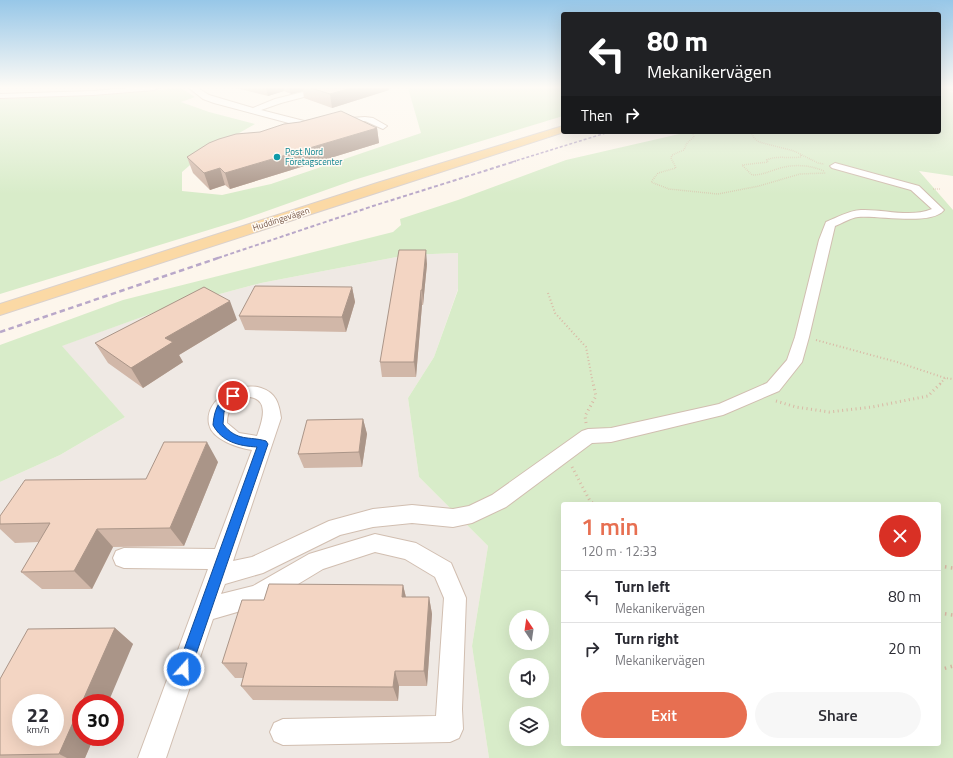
<!DOCTYPE html>
<html lang="en">
<head>
<meta charset="utf-8">
<style>
	body { margin:0; font-family:"Titillium Web",sans-serif; background:#f7f7f7; color:#2b2b33; height:100vh; display:flex; flex-direction:column; font-size:15px; white-space:nowrap }
	* { box-sizing:border-box; margin:0 }
	p { font-size:13px; color:#7c7c81 }
	.icon { flex:none; width:22px; height:22px; fill:none; stroke:currentColor; stroke-width:2; stroke-linecap:round; stroke-linejoin:round }
	.map { position:relative; flex:1; overflow:hidden }
	.panel { position:absolute; left:561px; top:502px; width:380px; height:244px; display:flex; flex-direction:column; background:#fff; border-radius:4px; box-shadow:0 4px 16px #0002 }
	.panel>* { flex:none }
	.banner { position:absolute; left:561px; top:12px; width:380px; height:122px; border-radius:4px; box-shadow:0 4px 16px #0002; background:#202124; color:#fff; overflow:hidden }
	.needle { width:26px; rotate:347deg }
	.buttons { position:absolute; left:509px; top:610px; display:grid; gap:8px }
	.buttons a { display:grid; place-items:center; width:40px; height:40px; border-radius:50%; background:#fff; box-shadow:0 4px 16px #0002; font-size:20px }
	.speed { position:absolute; left:12px; top:694px; display:flex; gap:8px; font-size:20px; font-weight:700; text-align:center }
	.speed>* { display:grid; place-content:center; width:52px; height:52px; border-radius:50%; background:#fff; box-shadow:0 4px 16px #0002; line-height:1 }
	.speed small { font-size:10px; font-weight:400 }
	.speed .limit { border:6px solid #d22; background:#fff; color:#111 }
	.pin { position:absolute; display:grid; place-items:center; width:34px; height:34px; color:#fff; margin:-17px; border:2px solid #fff; border-radius:50%; box-shadow:0 1px 4px #0007 }
	.me { position:absolute; width:44px; margin:-22px; rotate:20deg; stroke-linejoin:round; filter:drop-shadow(0 0 3px #0008) }
	.turn { display:flex; align-items:center; gap:14px; height:84px; padding:0 20px; font-size:18px }
	.turn .icon { width:52px; height:52px; stroke-width:2.5 }
	.turn b { display:block; font-size:28px; line-height:34px }
	.then { display:flex; align-items:center; height:38px; padding:0 20px; background:#0003; gap:8px; font-size:15px }
	.round { display:grid; place-items:center; flex:none; width:42px; height:42px; border-radius:21px; background:#f7f7f7 }
	.overview { display:flex; align-items:center; justify-content:space-between; height:68px; padding:0 20px }
	h1 { font-size:24px; font-weight:600; line-height:30px; color:#e76f51 }
	.button { display:flex; gap:8px; margin-top:auto; padding:8px 20px }
	.button a { flex:1; height:46px; border-radius:24px; background:#e76f51; color:#fff; font-size:16px; font-weight:600; line-height:46px; text-align:center }
	.button a+a { background:#f7f7f7; color:#2b2b33 }
	ul { padding:0; list-style:none }
	li { display:flex; align-items:center; gap:12px; height:52px; padding:0 20px; border-top:1px solid #e1e1e2 }
	li div { flex:1 }
	li b { display:block; font-size:15px }
	li em { font-style:normal }
	.map>svg:first-child { display:block }
	.industrial { fill:#efe9e4; fill-rule:evenodd }
	.green { fill:#d8ecc9; fill-rule:evenodd }
	.lines { fill:none; stroke-linecap:round; stroke-linejoin:round }
	.minor-casing { stroke:#d1beb0; stroke-width:2 }
	.major-casing { stroke:#dad1cd; stroke-width:2 }
	.path-far3 { stroke:#d9b8a5; stroke-width:1.5; stroke-dasharray:0.5 1.5; stroke-linecap:butt }
	.path-far2 { stroke:#d9b8a5; stroke-width:2; stroke-dasharray:1 2.5; stroke-linecap:butt }
	.path-far1 { stroke:#d9b8a5; stroke-width:3; stroke-dasharray:1 3.5; stroke-linecap:butt }
	.path { stroke:#d9b8a5; stroke-width:3.5; stroke-dasharray:1.5 4.5; stroke-linecap:butt }
	.minor { fill:#fff; fill-rule:evenodd }
	.major { fill:#fbd9a5; fill-rule:evenodd }
	.rail-far2 { stroke:#b9a8c9; stroke-width:1.5; stroke-dasharray:3 2; stroke-linecap:butt }
	.rail-far1 { stroke:#b9a8c9; stroke-width:2; stroke-dasharray:4 2.5; stroke-linecap:butt }
	.rail { stroke:#b9a8c9; stroke-width:2.5; stroke-dasharray:5.5 3.5; stroke-linecap:butt }
	.wall { fill:#d1b7a8 }
	.shaded-wall { fill:#aa9588 }
	.building { fill:#f3d5c3; stroke:#aa9588; fill-rule:evenodd }
	.route { fill:#1a73e8; stroke:#114b97 }
	.culture-dot { fill:#0f9aa8; stroke:#fffaf3; stroke-width:1.5 }
	.labels { text-anchor:middle; stroke-width:3; stroke-linejoin:round; paint-order:stroke }
	.far-culture-label { font-size:9px; fill:#0d838f; stroke:#fffaf3; text-anchor:start }
	.far-street-label { font-size:9px; fill:#7a5c4d; stroke:#fffaf3 }
</style>
</head>
<body>
<div class="map">
<svg width="953" height="758" viewBox="0 0 953 758">
	<rect width="100%" height="100%" fill="#fdf6ec"/>
	<path class="industrial" d="M458,253v36l-24,68 -26,41 11,79 69,69 -16,100 17,112h-489v-276l60,-27 65,-38 -64,-71 103,-37 97,-26 146,-28zM21,703h34v34h-34zM81,703h34v34h-34z"/>
	<path class="green" d="M181,88l14,9 -14,5 28,10 46,12 -51,29 -22,19v19l40,4 49,-11 150,-51 -13,-45h155v28l-209,64 -113,40 -241,74v-195l101,-4z
		M939,88h14v2l-5,1 5,2v83l-34,-5 34,39v548h-464l-17,-112 16,-100 -69,-69 -11,-79 26,-41 24,-67v-37l-51,2 -146,28 -97,26 -102,37 63,71 -65,38 -60,27v-137l123,-45 270,-68 8,-7 -1,-6 58,-19 108,-40 122,-28h251zM563,504h376v240h-376zM516,617h26v26h-26zM516,665h26v26h-26zM516,713h26v26h-26z"/>
	<g class="lines">
		<g class="minor-casing">
			<path id="minor" d="M128,88h30l-4,2 -61,5 -93,3v-4l93,-3z
				M189,88h9l11,7 44,13 22,-9 44,-11h12l-1,2 -49,13 -20,7 43,11 61,-4 8,1 14,8 -4,3 -18,-8 -61,6 -90,-24 -11,-4z
				M835,163l84,23 25,24c-12,16 -66,5 -86,7 -8,1 -15,6 -23,9l-26,111 -7,25 -23,29 -56,24 -112,27 -19,1 -86,64 -34,16 -19,4 -41,-4 -39,4 -33,8 -77,38 -38,11 -4,10 32,-8 56,-32 66,-20 41,9 35,20 15,35 -4,111 1,20 -4,9 -9,4 -167,3 -9,-4 -4,-9 4,-9 9,-4 153,-3 8,-118 -9,-21 -30,-18 -30,-7 -52,17 -58,35 -52,15 -47,139h-28l70,-189 -84,-1 -8,-3 -3,-7 3,-7 8,-3 91,1 37,-99c-13,-2 -40,-10 -43,-26 -5,-26 31,-43 52,-36 15,5 18,15 20,30l-48,143 19,-4 77,-36 44,-12 39,-4 41,4 16,-3 23,-11 90,-64 6,-2 23,-1 108,-24 48,-21 20,-23 8,-23 24,-97 7,-18c12,-5 22,-11 35,-12 23,-1 49,8 71,-1l-21,-19 -79,-22 -2,-2zM250,397c21,3 11,27 7,39l-18,-3 -12,-10c0,-15 9,-24 23,-26z"/>
		</g>
		<g class="major-casing">
			<path id="major" d="M563,126v6h1l-564,183v-11l377,-121z"/>
		</g>
		<path class="path-far3" d="M696,132l-3,2 1,3 -7,6 -3,7 -12,5 -1,3 5,10 -18,5 -7,9 18,7 49,5 41,-8 41,-12 26,-1
			M751,132l3,6 5,4 35,9 24,12 6,1
			M801,155v2c-11,2 -24,-2 -34,3l1,2 -26,3 10,10c11,0 18,-4 28,-7 15,-4 30,-3 44,3
			M933,189h7"/>
		<path class="path-far2" d="M548,293l7,20 31,34 7,37
			M816,340l81,22 48,16 8,1
			M940,384l5,-6"/>
		<path class="path-far1" d="M776,401l20,6 33,5 43,-5 56,-11 13,-13
			M586,423l-1,-7 11,-20 -3,-13
			M572,467l18,34 4,3"/>
		<path class="path" d="M939,566l14,2
			M939,613l14,2
			M939,670l14,-4"/>
		<use href="#minor" class="minor"/>
		<use href="#major" class="major"/>
		<path class="rail-far2" d="M512,162l97,-30"/>
		<path class="rail-far1" d="M218,258l155,-52 143,-45"/>
		<path class="rail" d="M0,332l221,-75"/>
	</g>
	<path class="wall" d="M236,88h153v2l-57,18 -28,-10 -1,-7 -12,3 -7,-3 -16,5z
		M300,122l77,6 2,15 -149,46 -5,-4 -15,5 -17,-17 -6,-16 73,-25z
		M427,264l-4,41h-1l-6,72h-34l-2,-15z
		M352,287l3,15 -9,30 -101,-2 -6,-14z
		M237,320l-58,35 4,7 -40,26 -35,-25 -13,-20z
		M363,419l4,15 -5,33 -58,1 -6,-14z
		M218,462l-34,84 -71,1 -21,42h-50l-21,-17 18,-30 -24,1 -15,-14v-13z
		M403,585l3,12h23l3,17 -5,72h-28l-1,15 -145,-1 -12,-14 2,-8h-8l-13,-15 42,-63z
		M115,628l18,16 -52,93h13l-9,21h-85v-79z"/>
	<path class="shaded-wall" d="M266,88h17l1,3 -16,5z
		M289,88h13l1,3 -12,3z
		M351,88h38v2l-57,18 -2,-14z
		M377,128l2,15 -149,46 -5,-16z
		M220,168l5,17 -15,5 -6,-17z
		M426,250l1,14 -4,41 -1,-15z
		M352,287l3,15 -9,30 -4,-15z
		M421,290l1,15 -6,72 -2,-15z
		M230,301l7,19 -58,35 4,7 -40,26 -12,-20 34,-30z
		M363,419l4,15 -5,33 -3,-15z
		M207,442l11,20 -34,84 -14,-18z
		M97,529l16,18 -21,42 -18,-18z
		M403,585l4,17 -5,-5z
		M429,597l3,17 -5,72 -3,-15z
		M115,628l18,16 -25,59h-27z
		M395,671l4,15 -1,15 -5,-14z
		M81,704v33h13l-9,21h-18l-8,-4z"/>
	<path class="building" d="M311,88h40l-21,6z
		M341,111l36,17 -152,45 -5,-5 -16,5 -17,-16 22,-14 10,-4 17,-5 24,-2 24,-8 16,-2z
		M399,250h27l-4,40h-1l-7,72h-34z
		M255,286l97,1 -10,30 -103,-1z
		M204,287l26,14 -65,37 8,4 -42,26 -36,-25z
		M363,419l-4,33 -61,2 9,-34z
		M164,442h43l-37,86 -73,1 -23,42 -53,1 29,-49 -50,1v-8l25,-36 121,-1z
		M269,584l134,1 -1,12h27l-5,74h-29l-2,16 -152,-1 6,-23h-25l20,-63h22z
		M115,628l-56,126 -59,1v-76l28,-50zM21,703h34v34h-34z"/>
	<linearGradient id="sky" x2="0" y2="1"><stop stop-color="#97c7e8"/><stop offset="0.45" stop-color="#fefbf6"/><stop offset="1" stop-color="#fefbf6" stop-opacity="0"/></linearGradient>
	<rect width="953" height="194" fill="url(#sky)"/>
	<path class="route" d="M233,393l4,3 -9,9 -4,7 -1,12c14,18 26,12 43,17l2,3 -77,225 -2,5 -5,2 -5,-2 -2,-5 80,-222c-18,-1 -35,-5 -44,-22 1,-13 5,-28 20,-32z"/>
	<circle class="culture-dot" cx="277" cy="157" r="4"/>
	<g class="labels">
		<g class="far-culture-label">
			<text x="285" y="155">Post Nord<tspan x="285" dy="10">Företagscenter</tspan></text>
		</g>
		<g class="far-street-label">
			<text transform="translate(281 219) rotate(-18)" y="3">Huddingevägen</text>
		</g>
	</g>
</svg>
<div class="buttons">
<a><svg class="needle" viewBox="-14 -14 28 28"><path d="M0-13l5 13h-10z" fill="#e53935"/><path d="M0 13l5-13h-10z" fill="#7c7c81"/></svg></a>
<a><svg class="icon" aria-label="sound" viewBox="0 0 24 24"><path d="M4 9h4l5-4v14l-5-4H4zM17 9q2 3 0 6"/></svg></a>
<a><svg class="icon" aria-label="layers" viewBox="0 0 24 24"><path d="M12 4l9 5-9 5-9-5zM3 14l9 5 9-5"/></svg></a>
</div>
<div class="speed"><div>22<small>km/h</small></div><div class="limit">30</div></div>
<div class="pin" style="left:233px;top:396px;background:#d93025"><svg class="icon" aria-label="arrive" viewBox="0 0 24 24"><path d="M6 21V4h12l-3 4 3 4H6"/></svg></div>
<svg class="me" style="left:184px;top:669px" viewBox="-20 -20 40 40"><circle r="17" fill="#1a73e8" stroke="#fff" stroke-width="3"/><path d="M0-11L8 9 0 5-8 9z" fill="#fff"/></svg>
<div class="banner">
<div class="turn"><svg class="icon" aria-label="left" viewBox="0 0 24 24"><path d="M17 20v-9H6M10 6l-5 5 5 5"/></svg><div><b>80 m</b>Mekanikervägen</div></div>
<div class="then">Then<svg class="icon" aria-label="right" viewBox="0 0 24 24"><path d="M7 20v-9h11M14 6l5 5-5 5"/></svg></div>
</div>
<section class="panel">
<div class="overview"><div><h1>1 min</h1><p>120 m · 12:33</p></div><a class="round" style="background:#d93025;color:#fff"><svg class="icon" aria-label="close" viewBox="0 0 24 24"><path d="M6 6l12 12M18 6L6 18"/></svg></a></div>
<ul>
<li><svg class="icon" aria-label="left" viewBox="0 0 24 24"><path d="M17 20v-9H6M10 6l-5 5 5 5"/></svg><div><b>Turn left</b><p>Mekanikervägen</p></div><em>80 m</em></li>
<li><svg class="icon" aria-label="right" viewBox="0 0 24 24"><path d="M7 20v-9h11M14 6l5 5-5 5"/></svg><div><b>Turn right</b><p>Mekanikervägen</p></div><em>20 m</em></li>
</ul>
<div class="button"><a>Exit</a><a>Share</a></div>
</section>
</div>
</body>
</html>
